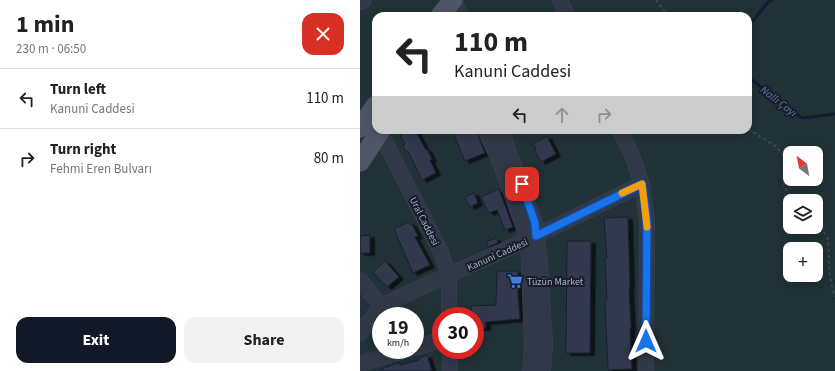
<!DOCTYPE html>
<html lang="en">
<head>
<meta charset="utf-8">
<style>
	body { margin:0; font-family:"Source Sans 3",sans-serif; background:#f2f2f2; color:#222; height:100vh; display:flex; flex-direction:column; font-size:15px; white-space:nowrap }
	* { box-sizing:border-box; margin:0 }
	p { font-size:13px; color:#767676 }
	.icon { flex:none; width:22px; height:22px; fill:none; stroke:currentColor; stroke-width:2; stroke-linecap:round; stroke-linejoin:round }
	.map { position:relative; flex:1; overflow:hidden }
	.sheet { display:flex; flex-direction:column; background:#fff; width:360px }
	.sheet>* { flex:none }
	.guide { position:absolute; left:12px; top:12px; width:380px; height:122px; border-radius:12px; box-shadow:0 2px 10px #0003; background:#fff; color:#222; overflow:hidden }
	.needle { width:26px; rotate:328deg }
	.buttons { position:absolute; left:423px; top:146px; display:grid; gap:8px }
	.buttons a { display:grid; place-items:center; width:40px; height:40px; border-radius:8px; background:#fff; box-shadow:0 2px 10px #0003; font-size:20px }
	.speed { position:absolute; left:12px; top:307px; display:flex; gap:8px; font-size:20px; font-weight:700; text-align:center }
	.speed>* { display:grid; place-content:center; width:52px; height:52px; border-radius:50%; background:#fff; box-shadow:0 2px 10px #0003; line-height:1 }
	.speed small { font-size:10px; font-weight:400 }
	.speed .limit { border:6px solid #d22; background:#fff; color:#111 }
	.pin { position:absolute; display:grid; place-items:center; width:34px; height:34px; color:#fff; margin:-17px; border-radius:8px; box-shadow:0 2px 6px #0006 }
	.me { position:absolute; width:44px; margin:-22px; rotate:0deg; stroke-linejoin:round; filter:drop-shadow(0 0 3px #0008) }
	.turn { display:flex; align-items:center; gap:14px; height:84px; padding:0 16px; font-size:18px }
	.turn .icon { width:52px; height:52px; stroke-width:2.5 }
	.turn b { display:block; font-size:28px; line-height:34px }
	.lanes { display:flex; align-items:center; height:38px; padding:0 16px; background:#0003; justify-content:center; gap:20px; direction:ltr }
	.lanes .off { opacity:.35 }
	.round { display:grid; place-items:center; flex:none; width:42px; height:42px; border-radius:12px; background:#f2f2f2 }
	.head { display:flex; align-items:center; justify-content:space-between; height:68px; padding:0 16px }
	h1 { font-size:24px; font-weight:700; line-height:30px }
	.button { display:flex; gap:8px; margin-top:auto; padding:8px 16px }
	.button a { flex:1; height:46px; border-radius:12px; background:#111827; color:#fff; font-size:16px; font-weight:700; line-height:46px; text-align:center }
	.button a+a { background:#f2f2f2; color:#222 }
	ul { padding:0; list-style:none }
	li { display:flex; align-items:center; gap:12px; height:60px; padding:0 16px; border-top:1px solid #e0e0e0 }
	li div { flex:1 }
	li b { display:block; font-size:15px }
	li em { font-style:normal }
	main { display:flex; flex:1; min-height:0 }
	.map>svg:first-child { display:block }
	.park { fill:#203237; fill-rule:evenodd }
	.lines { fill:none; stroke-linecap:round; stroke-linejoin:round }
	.stream { stroke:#121c33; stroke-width:3 }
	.building { fill:#30394d; stroke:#191f2d; filter:url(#shadow) }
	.minor-casing { stroke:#3b4150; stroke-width:16 }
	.major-casing { stroke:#3b4150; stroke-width:20 }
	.path { stroke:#384b50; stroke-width:2; stroke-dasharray:3 3; stroke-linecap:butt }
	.minor { stroke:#313847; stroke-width:15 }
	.major { stroke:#4f5667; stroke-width:19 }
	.route-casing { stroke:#114b97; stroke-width:10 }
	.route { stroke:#1a73e8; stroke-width:7 }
	.slow { stroke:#f59e0b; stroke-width:7 }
	.labels { text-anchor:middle; stroke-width:4; stroke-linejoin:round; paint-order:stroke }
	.street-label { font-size:10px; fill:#abb2c4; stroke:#171d2b }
	.poi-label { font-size:10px; fill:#abb2c4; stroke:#171d2b; text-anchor:start }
	.water-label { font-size:11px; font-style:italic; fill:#6277a5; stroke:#171d2b }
</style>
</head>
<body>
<main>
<section class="sheet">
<div class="head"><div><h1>1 min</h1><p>230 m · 06:50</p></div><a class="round" style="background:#d93025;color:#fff"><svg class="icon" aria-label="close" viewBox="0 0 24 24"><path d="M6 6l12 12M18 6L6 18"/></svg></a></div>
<ul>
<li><svg class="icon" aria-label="left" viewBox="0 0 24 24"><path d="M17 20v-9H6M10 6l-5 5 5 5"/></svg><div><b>Turn left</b><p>Kanuni Caddesi</p></div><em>110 m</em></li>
<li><svg class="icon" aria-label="right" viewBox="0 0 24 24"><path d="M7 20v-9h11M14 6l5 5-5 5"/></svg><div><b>Turn right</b><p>Fehmi Eren Bulvarı</p></div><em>80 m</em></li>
</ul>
<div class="button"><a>Exit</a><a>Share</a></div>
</section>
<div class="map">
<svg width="475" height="371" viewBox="0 0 475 371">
	<defs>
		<filter id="shadow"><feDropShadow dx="4.5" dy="2.5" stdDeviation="0" flood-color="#0009"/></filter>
	</defs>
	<rect width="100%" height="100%" fill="#1e2536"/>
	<path class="park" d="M0,0h475v371h-475zM16,16h372v114h-372zM430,153h26v26h-26zM430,201h26v26h-26zM430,249h26v26h-26zM21,316h34v34h-34zM81,316h34v34h-34z"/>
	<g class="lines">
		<path class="stream" d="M388,27l21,-26 4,-1
			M388,77l54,41 33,-4"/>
	</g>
	<path class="building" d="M50,130h5l11,20 1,-1 5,10 -2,1 6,13 -14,7 -14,-29 -2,1 -3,-6 2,-2 -5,-9z
		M92,130h24l9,23 -20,8z
		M187,136l9,18 -15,8 -7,-13 2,-1 -3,-4z
		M139,189l14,38 -8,3 -8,-20 -8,3 -8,-16z
		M114,193l4,10 -8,4 -5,-10z
		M268,217l2,70h-1l2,41 -1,1 2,40 -24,1 -3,-70h2l-2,-42h2l-3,-40z
		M49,222l1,2h2l6,12 -3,1 15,28 -17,8 -19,-44z
		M10,235v18h-10v-17z
		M136,238l2,5 -10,4 -2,-5z
		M207,241h24l-1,112h-24z
		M25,261l14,16 -12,10 -14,-15z
		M137,271h21v23l2,25 -34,3v6h-11v-12h-4v-10l25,-1z
		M67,355l5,16h-54l21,-9 1,3 19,-5v-2z"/>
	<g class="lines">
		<g class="minor-casing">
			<path id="minor" d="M94,0l7,16
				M200,0l7,16
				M0,2l4,-2
				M125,130l16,35 27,75 4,107 -2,24
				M141,130l34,93 5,39 5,83 -2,26
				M260,130l13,28 9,26 5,35 -1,152
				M20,132l61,120 8,23v41
				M0,280l21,26
				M0,333l21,-27 34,-16 121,-54 106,-52
				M55,348l26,-8
				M90,350v21
				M0,364l47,-14"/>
		</g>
		<g class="major-casing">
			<path id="major" d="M80,16l13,-16
				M0,128l16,-23
				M0,162l21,-32"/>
		</g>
		<path class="path" d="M296,0l12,16
			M388,129l26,16 9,9 1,31 8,16
			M456,223l5,4 7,12 2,39 5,19"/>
		<use href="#minor" class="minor"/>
		<use href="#major" class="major"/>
	</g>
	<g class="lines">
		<g class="route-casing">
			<path id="route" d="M162,184l13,39 1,13 106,-52 5,35 -1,122"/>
		</g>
		<use href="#route" class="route"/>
		<path class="slow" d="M262,193l20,-9 5,43"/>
	</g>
	<defs>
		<g id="supermarket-bare" transform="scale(1.2)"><path d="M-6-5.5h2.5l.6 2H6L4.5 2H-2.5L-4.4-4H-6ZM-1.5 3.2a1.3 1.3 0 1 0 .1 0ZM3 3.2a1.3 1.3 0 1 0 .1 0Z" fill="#3f7fe0" stroke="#171d2b" stroke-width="2.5" paint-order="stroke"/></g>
	</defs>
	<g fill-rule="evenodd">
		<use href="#supermarket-bare" x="155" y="281"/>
	</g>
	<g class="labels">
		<g class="street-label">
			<text transform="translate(65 221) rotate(63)" y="4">Ural Caddesi</text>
			<text transform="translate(137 254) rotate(-24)" y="4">Kanuni Caddesi</text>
		</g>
		<g class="poi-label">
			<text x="167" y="285">Tüzün Market</text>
		</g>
		<g class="water-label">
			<text transform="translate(419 101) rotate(38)" y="4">Nallı Çayı</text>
		</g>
	</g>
</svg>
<div class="buttons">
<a><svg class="needle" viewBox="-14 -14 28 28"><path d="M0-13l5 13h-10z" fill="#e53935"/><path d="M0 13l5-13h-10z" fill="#767676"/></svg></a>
<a><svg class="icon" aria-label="layers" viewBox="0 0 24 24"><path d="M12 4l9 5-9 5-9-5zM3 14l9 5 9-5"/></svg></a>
<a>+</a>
</div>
<div class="speed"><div>19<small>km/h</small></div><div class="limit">30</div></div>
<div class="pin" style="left:162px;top:184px;background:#d93025"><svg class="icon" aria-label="arrive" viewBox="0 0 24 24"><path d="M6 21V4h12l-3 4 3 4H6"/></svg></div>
<svg class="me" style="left:286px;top:341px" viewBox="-20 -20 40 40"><path d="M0-17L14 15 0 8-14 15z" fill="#1a73e8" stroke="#fff" stroke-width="4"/></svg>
<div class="guide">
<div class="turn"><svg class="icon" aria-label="left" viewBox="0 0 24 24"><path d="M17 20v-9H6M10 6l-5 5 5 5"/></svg><div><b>110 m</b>Kanuni Caddesi</div></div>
<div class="lanes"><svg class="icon" aria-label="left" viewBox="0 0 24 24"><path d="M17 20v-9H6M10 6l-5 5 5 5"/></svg><svg class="icon off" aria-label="ahead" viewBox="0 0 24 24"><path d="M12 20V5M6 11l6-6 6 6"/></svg><svg class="icon off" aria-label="right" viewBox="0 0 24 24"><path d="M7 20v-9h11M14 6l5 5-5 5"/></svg></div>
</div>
</div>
</main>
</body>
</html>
